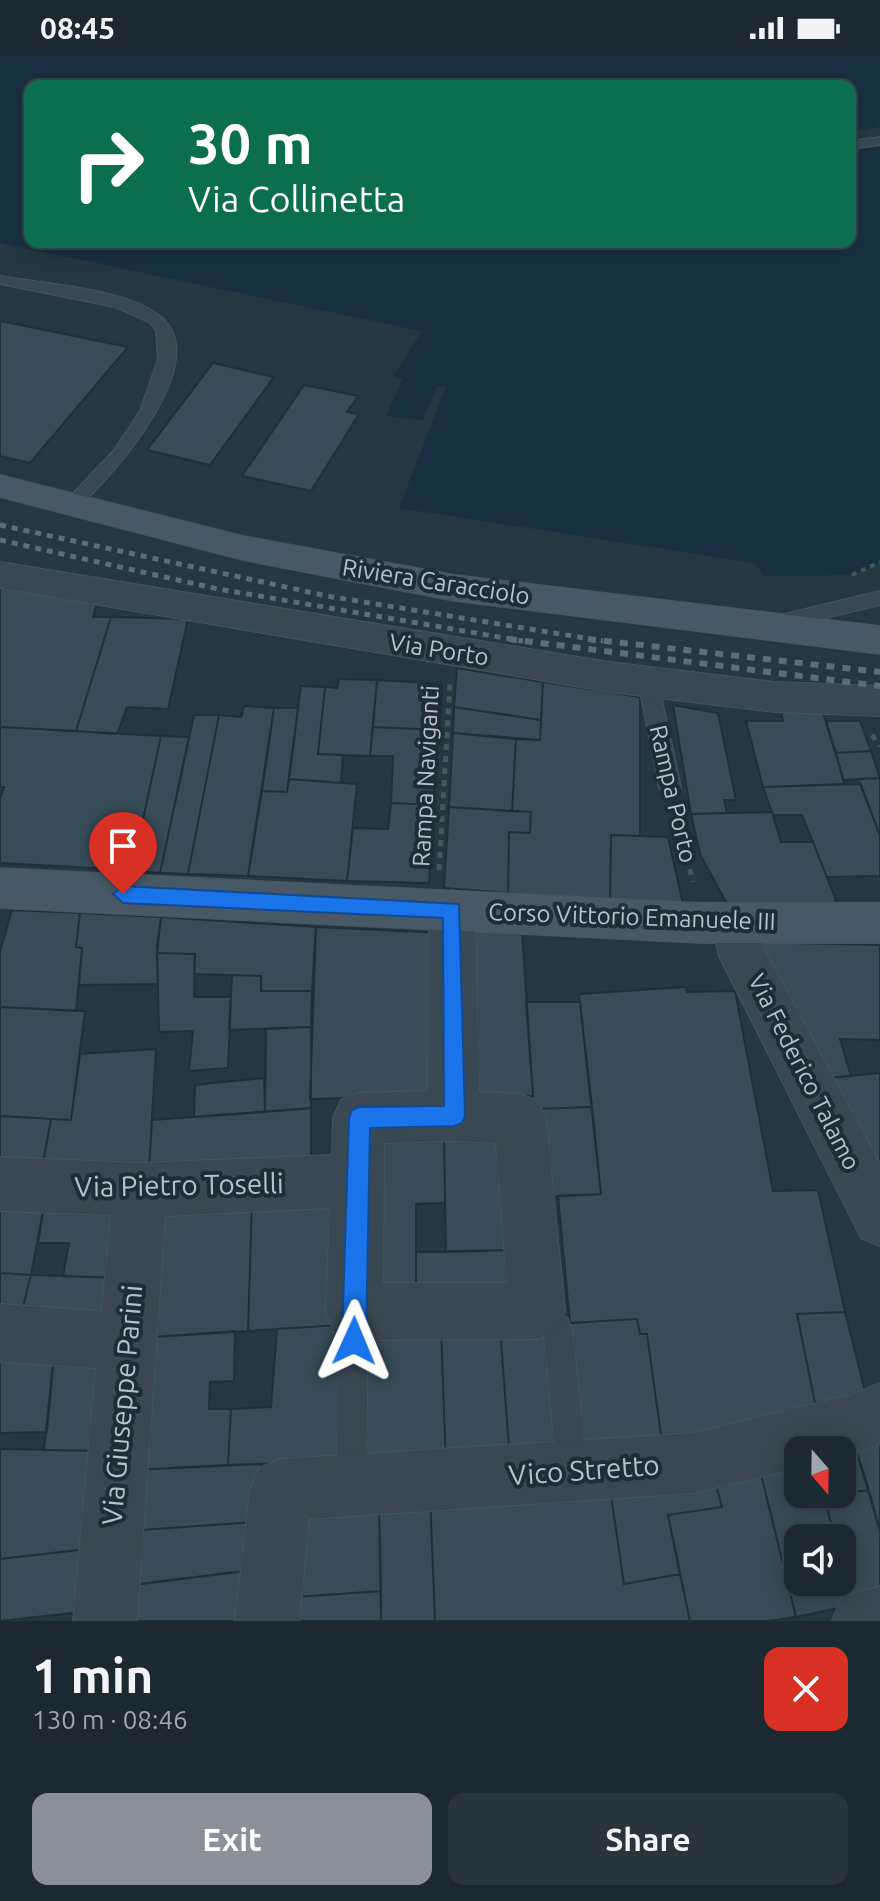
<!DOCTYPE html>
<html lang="en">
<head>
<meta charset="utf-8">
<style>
	body { margin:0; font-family:Ubuntu,sans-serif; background:#29353d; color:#f1f3f6; height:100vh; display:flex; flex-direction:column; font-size:30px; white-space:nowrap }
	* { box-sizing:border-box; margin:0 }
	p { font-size:26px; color:#a0a6ab }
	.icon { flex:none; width:44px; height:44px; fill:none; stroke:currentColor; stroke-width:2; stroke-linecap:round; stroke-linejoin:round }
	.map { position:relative; height:1565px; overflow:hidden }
	.panel { display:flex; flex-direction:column; background:#1c2931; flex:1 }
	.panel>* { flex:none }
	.guide { position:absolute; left:24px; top:24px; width:832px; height:168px; border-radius:16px; box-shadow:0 4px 20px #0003,0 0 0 2px #3a454d; background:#0b6e4f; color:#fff; overflow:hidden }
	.needle { width:52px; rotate:160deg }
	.controls { position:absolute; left:784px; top:1380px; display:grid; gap:16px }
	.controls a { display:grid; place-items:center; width:72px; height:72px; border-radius:16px; background:#1c2931; box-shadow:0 4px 20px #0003,0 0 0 2px #3a454d; font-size:40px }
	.pin { position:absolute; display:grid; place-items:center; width:68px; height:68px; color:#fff; margin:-82px -34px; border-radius:50% 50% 50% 0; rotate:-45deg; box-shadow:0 0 8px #0007 }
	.pin .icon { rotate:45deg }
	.me { position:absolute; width:88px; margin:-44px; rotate:1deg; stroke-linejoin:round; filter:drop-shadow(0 0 6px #0008) }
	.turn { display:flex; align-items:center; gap:28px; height:168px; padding:0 32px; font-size:36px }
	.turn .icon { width:104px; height:104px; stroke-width:2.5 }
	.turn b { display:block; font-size:56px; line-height:68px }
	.round { display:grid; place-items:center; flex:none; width:84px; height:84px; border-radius:16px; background:#29353d }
	.summary { display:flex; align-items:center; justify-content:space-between; height:136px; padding:0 32px }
	h1 { font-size:48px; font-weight:700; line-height:60px }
	.cta { display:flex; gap:16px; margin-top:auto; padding:16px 32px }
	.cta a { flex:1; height:92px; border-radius:16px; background:#8c9099; color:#fff; font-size:32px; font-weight:700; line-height:92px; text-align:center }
	.cta a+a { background:#29353d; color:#f1f3f6 }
	.status { display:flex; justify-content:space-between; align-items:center; height:56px; padding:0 40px; background:#1c2931; direction:ltr }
	.status svg { height:22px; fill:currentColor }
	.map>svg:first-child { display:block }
	.water { fill:#18303f }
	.building { fill:#374c57; stroke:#202f38; stroke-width:2 }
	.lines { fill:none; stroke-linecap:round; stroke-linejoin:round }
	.lane-casing { stroke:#46545d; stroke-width:2 }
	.street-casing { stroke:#46545d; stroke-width:2 }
	.secondary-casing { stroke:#46545d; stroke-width:2 }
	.path-far1 { stroke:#415a56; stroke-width:4; stroke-dasharray:5 5; stroke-linecap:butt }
	.path { stroke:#415a56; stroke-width:5; stroke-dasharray:6 6; stroke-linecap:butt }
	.lane { fill:#3a4851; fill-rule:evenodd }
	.street { fill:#3a4851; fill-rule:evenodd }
	.secondary { fill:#485864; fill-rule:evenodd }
	.rail-far1 { stroke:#5c6d77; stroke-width:5; stroke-dasharray:6 6; stroke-linecap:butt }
	.rail { stroke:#5c6d77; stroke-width:6; stroke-dasharray:8 8; stroke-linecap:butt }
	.route { fill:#1a73e8; stroke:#114b97; stroke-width:2 }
	.labels { text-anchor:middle; stroke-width:8; stroke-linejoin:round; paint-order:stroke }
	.street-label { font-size:24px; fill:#b6c2cb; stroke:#1e2d36 }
	.near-street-label { font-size:28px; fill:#b6c2cb; stroke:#1e2d36 }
</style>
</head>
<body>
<div class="status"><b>08:45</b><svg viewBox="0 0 49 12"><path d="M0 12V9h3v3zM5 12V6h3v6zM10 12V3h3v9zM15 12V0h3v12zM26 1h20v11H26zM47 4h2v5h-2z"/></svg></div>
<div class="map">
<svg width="880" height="1565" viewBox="0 0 880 1565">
	<rect width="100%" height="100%" fill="#253741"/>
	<path class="water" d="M0,0h880v71l-30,4v-45h-820v156h820v-91l30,-4v415l-28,13 -88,1 -9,-13 -356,-55 47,-121 -9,-1 -14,34 -37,-4 17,-37 -10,-3 29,-45 -422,-88z"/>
	<path class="building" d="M0,265l128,26 -98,116 -30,-7z
		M213,307l61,14 -64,88 -63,-15z
		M304,329l54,11 -11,16 12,2 -48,77 -69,-15z
		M0,532l98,12 -5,17h18l-35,114 -76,-4z
		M111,561l77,2 -20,90 -41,-2 -10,27 -41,-3z
		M457,612l86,14 -2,38 -87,-13z
		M339,623l38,1 -7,76 -52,-2 7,-67 12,1z
		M377,624l65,4 -3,46 -66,-3z
		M543,626l97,15v139l-29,-1 -1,67 -102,-9 1,-61 21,1 1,-21 -19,-1 4,-72 24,1z
		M301,630l24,1 -7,67 25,1 -2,28 -52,-4z
		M673,649l45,8 18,87h-12l3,13 -36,1z
		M244,650l30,2 -26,168 -60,-2 31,-159 22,2z
		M454,651l87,13 -1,20 -87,-7z
		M274,652h24l-11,84 -25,-1z
		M822,654l23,74 -82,3 -17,-66h37l-2,-10z
		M194,659h25l-31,159 -28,-1z
		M826,665h34l11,30 -35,2z
		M0,671l161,9 -29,134 -132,-7v-64l4,-12h-4z
		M373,671l66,3 -6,75 -42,-2 2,-47h-23z
		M453,677l63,6 -4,72 -63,-4z
		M161,680l28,1 -29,136 -28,-3z
		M871,695l9,27 -37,2 -7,-27z
		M880,722v58l-21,-57z
		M289,723l68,5 -10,97 -99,-5 14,-85 25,1z
		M860,728l20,52v40l-53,1 -25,-62h-29l-10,-28z
		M391,747l42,2 -4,78 -82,-2 6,-53 35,1z
		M449,751l82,5 -1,21 -21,-1 -1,61 -64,-5z
		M772,756l9,30h32l24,61 -109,3 -28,-52 -9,-40z
		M611,779l57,2 15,67 -73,-2z
		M12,854l68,3 -4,34 6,1 -6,63 -76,-4v-55z
		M80,857l81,4 -4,30 1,37 -79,1 3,-37 -6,-1z
		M161,861l155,10 -4,64h-51v-15l-67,-2 1,-20 -38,-1z
		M316,871l126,6 -3,163 -129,3z
		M522,875l11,165 -63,1 -5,-165z
		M751,886l129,3v95l-40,-1 11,37 -25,2z
		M157,897l38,1 -1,43h37l-3,71 -39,3 4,-40 -34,1z
		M232,919l29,1v15h51l-1,36 -82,3z
		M686,931l1,5 48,-1 38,200 45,-1 27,122 -48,2 20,99 -154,37 -16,-116h-7l-3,-15 -67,4 -12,-127 43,-2 -22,-200z
		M526,946h54l12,105 -58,2z
		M0,951l85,4 -14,109 -71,-4z
		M311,971v81l-46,4 1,-83z
		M156,993l-7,121 -107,-2 9,-49 20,1 9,-66z
		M880,1017v104l-54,-99z
		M264,1022l1,34 -71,5 1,-32z
		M592,1051l9,87 -57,3 -10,-88z
		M311,1052v49l-162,13 3,-50z
		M0,1060l51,3 -9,49 -42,-2z
		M506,1082l5,112 -65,2 -2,-112z
		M375,1084h69l1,63 -29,1v94l-43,-1z
		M0,1141l45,3 -14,75 -31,-2z
		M341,1141l-1,128 -92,6 4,-131z
		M45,1144l81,2 -6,76 -57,-2 6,-33h-31z
		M252,1144l-4,131 -109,7 11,-132z
		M511,1194l2,47 -97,1v-46z
		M0,1217l31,2 -12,48 -19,-1z
		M31,1219l89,3 -6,52 -95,-7z
		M845,1256l20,79 -48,22 -20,-99z
		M637,1263l3,15h7l16,116 -79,4 -14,-131z
		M340,1269l-3,136 -109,4 3,-56 40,-2 6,-78z
		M500,1271l10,134 -64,4 -5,-136z
		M500,1271h46l13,131 -49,3z
		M441,1273l5,136 -85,7v-141z
		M235,1275l-1,50 -24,1 -1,27h22l-3,56 -95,5 6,-132z
		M0,1286l55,3 -8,87 -47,1z
		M55,1289l57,3 -10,103 -58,-1z
		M880,1375v100l-28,-94z
		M852,1381l17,53 -27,3v-43h-30z
		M0,1393l102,2 -6,97 -96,11z
		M798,1395v43h25l12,44h-37v44h44v-17l11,40 -57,12 -38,-155z
		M758,1406l38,155 -29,4h-77l-22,-106 54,-8 -10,-36z
		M261,1408l-5,58 -129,9 6,-61z
		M712,1415l10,36 -54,8 12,59 -56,10 -15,-102z
		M609,1426l15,102 56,-10 10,47h-255l-5,-126z
		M869,1434l11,41v69l-27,5 -11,-40v-27h-7l-11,-42z
		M430,1439l5,126h-54l-2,-122z
		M379,1443l2,92 -85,6v-91z
		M256,1466l-3,48 -129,16 3,-55z
		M96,1492l-6,63 -90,10v-62z
		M253,1514l-5,51h-125l1,-35z
		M381,1535v30h-94l9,-24z"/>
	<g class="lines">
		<g class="lane-casing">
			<path id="lane" d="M880,81v8l-30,4v-8z
				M0,220c44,8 125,12 160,40 56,46 -49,161 -82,192l-6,2 -9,-6 51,-54 26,-39 18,-52 -2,-29 -7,-8 -34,-15 -115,-23z
				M880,535v14l-108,26 -10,-7 10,-7z
				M648,618l10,8 23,105 -3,6h-16l-3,-6 -21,-105z
				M537,1241l31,22 4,10 15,140 -4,11 -11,4 -11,-4 -4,-11 -13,-133 -17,-15 -4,-10 4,-10z
				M354,1242l10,4 4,10 -2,171 -4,11 -11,4 -11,-4 -4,-11 4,-171 4,-10z"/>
		</g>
		<g class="street-casing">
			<path id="street" d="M0,506l609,100 166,20 105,4v30l-105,-4 -166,-20 -609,-104z
				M452,834l16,6 7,14 4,182 41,2 18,7 8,18 19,192 -8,20 -20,8 -183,1 -20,-8 -8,-20 4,-104 -165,8 -28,405h-64l23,-253 -96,-6v-58l102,7 9,-96 -111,-4v-54l140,6 192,-8 1,-37 8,-18 18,-7 69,-2 1,-181 7,-14zM454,1085l42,2 11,140h-124l1,-140z
				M734,847l16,6 15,42 115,213v82l-19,-8 -142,-282 -8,-33 7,-14z
				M880,1327v61l-38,13v-7h-44v18l-104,25 -385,26 -10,102h-64l15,-131 9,-22 22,-9 413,-26 160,-39z
				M880,1530v35h-48l9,-23z"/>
		</g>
		<g class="secondary-casing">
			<path id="secondary" d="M0,419l243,61 212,39 425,51v28l-425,-53 -212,-41 -243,-63z
				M0,812l701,35h179v40h-179l-701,-35z"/>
		</g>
		<path class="path-far1" d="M852,519l28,-13"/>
		<path class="path" d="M872,679l8,11
			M675,755l18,71
			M439,814l11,-186"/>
		<use href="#lane" class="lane"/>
		<use href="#street" class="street"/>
		<use href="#secondary" class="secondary"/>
		<path class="rail-far1" d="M0,469l327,71 276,45
			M0,484l218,49 305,52"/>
		<path class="rail" d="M509,583l371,47
			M588,583l292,33"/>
	</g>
	<path class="route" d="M123,830l336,18 6,212 -3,7 -8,3 -84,2 -4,213 -4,8 -8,4 -9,-4 -3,-8 7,-223 3,-8 7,-3 85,-1 -1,-188 -320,-15 -10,-9z"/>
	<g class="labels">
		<g class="street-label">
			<text transform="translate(436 526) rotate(9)" y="8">Riviera Caracciolo</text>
			<text transform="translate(439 594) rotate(9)" y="8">Via Porto</text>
			<text transform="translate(426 720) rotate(-87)" y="8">Rampa Naviganti</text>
			<text transform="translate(673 738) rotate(77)" y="8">Rampa Porto</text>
			<text transform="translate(632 861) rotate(2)" y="8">Corso Vittorio Emanuele III</text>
			<text transform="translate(804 1016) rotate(63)" y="8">Via Federico Talamo</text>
		</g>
		<g class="near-street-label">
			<text transform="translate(179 1129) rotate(-1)" y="10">Via Pietro Toselli</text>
			<text transform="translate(122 1349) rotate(-85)" y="10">Via Giuseppe Parini</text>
			<text transform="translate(584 1414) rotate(-4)" y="10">Vico Stretto</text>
		</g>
	</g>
</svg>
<div class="controls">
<a><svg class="needle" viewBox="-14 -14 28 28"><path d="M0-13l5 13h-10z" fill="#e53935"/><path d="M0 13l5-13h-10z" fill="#a0a6ab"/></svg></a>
<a><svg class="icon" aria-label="sound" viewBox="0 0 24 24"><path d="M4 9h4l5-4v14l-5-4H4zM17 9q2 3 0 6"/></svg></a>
</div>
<div class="pin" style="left:123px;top:838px;background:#d93025"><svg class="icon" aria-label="arrive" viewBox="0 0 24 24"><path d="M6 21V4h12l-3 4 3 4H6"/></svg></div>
<svg class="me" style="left:354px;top:1285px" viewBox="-20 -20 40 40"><path d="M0-17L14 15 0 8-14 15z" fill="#1a73e8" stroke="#fff" stroke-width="4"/></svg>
<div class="guide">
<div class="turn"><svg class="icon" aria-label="right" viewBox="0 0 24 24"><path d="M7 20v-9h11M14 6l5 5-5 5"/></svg><div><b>30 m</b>Via Collinetta</div></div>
</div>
</div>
<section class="panel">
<div class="summary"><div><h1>1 min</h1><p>130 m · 08:46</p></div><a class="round" style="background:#d93025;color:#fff"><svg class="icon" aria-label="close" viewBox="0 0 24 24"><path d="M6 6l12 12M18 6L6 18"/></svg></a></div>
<div class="cta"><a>Exit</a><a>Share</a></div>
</section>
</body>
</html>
